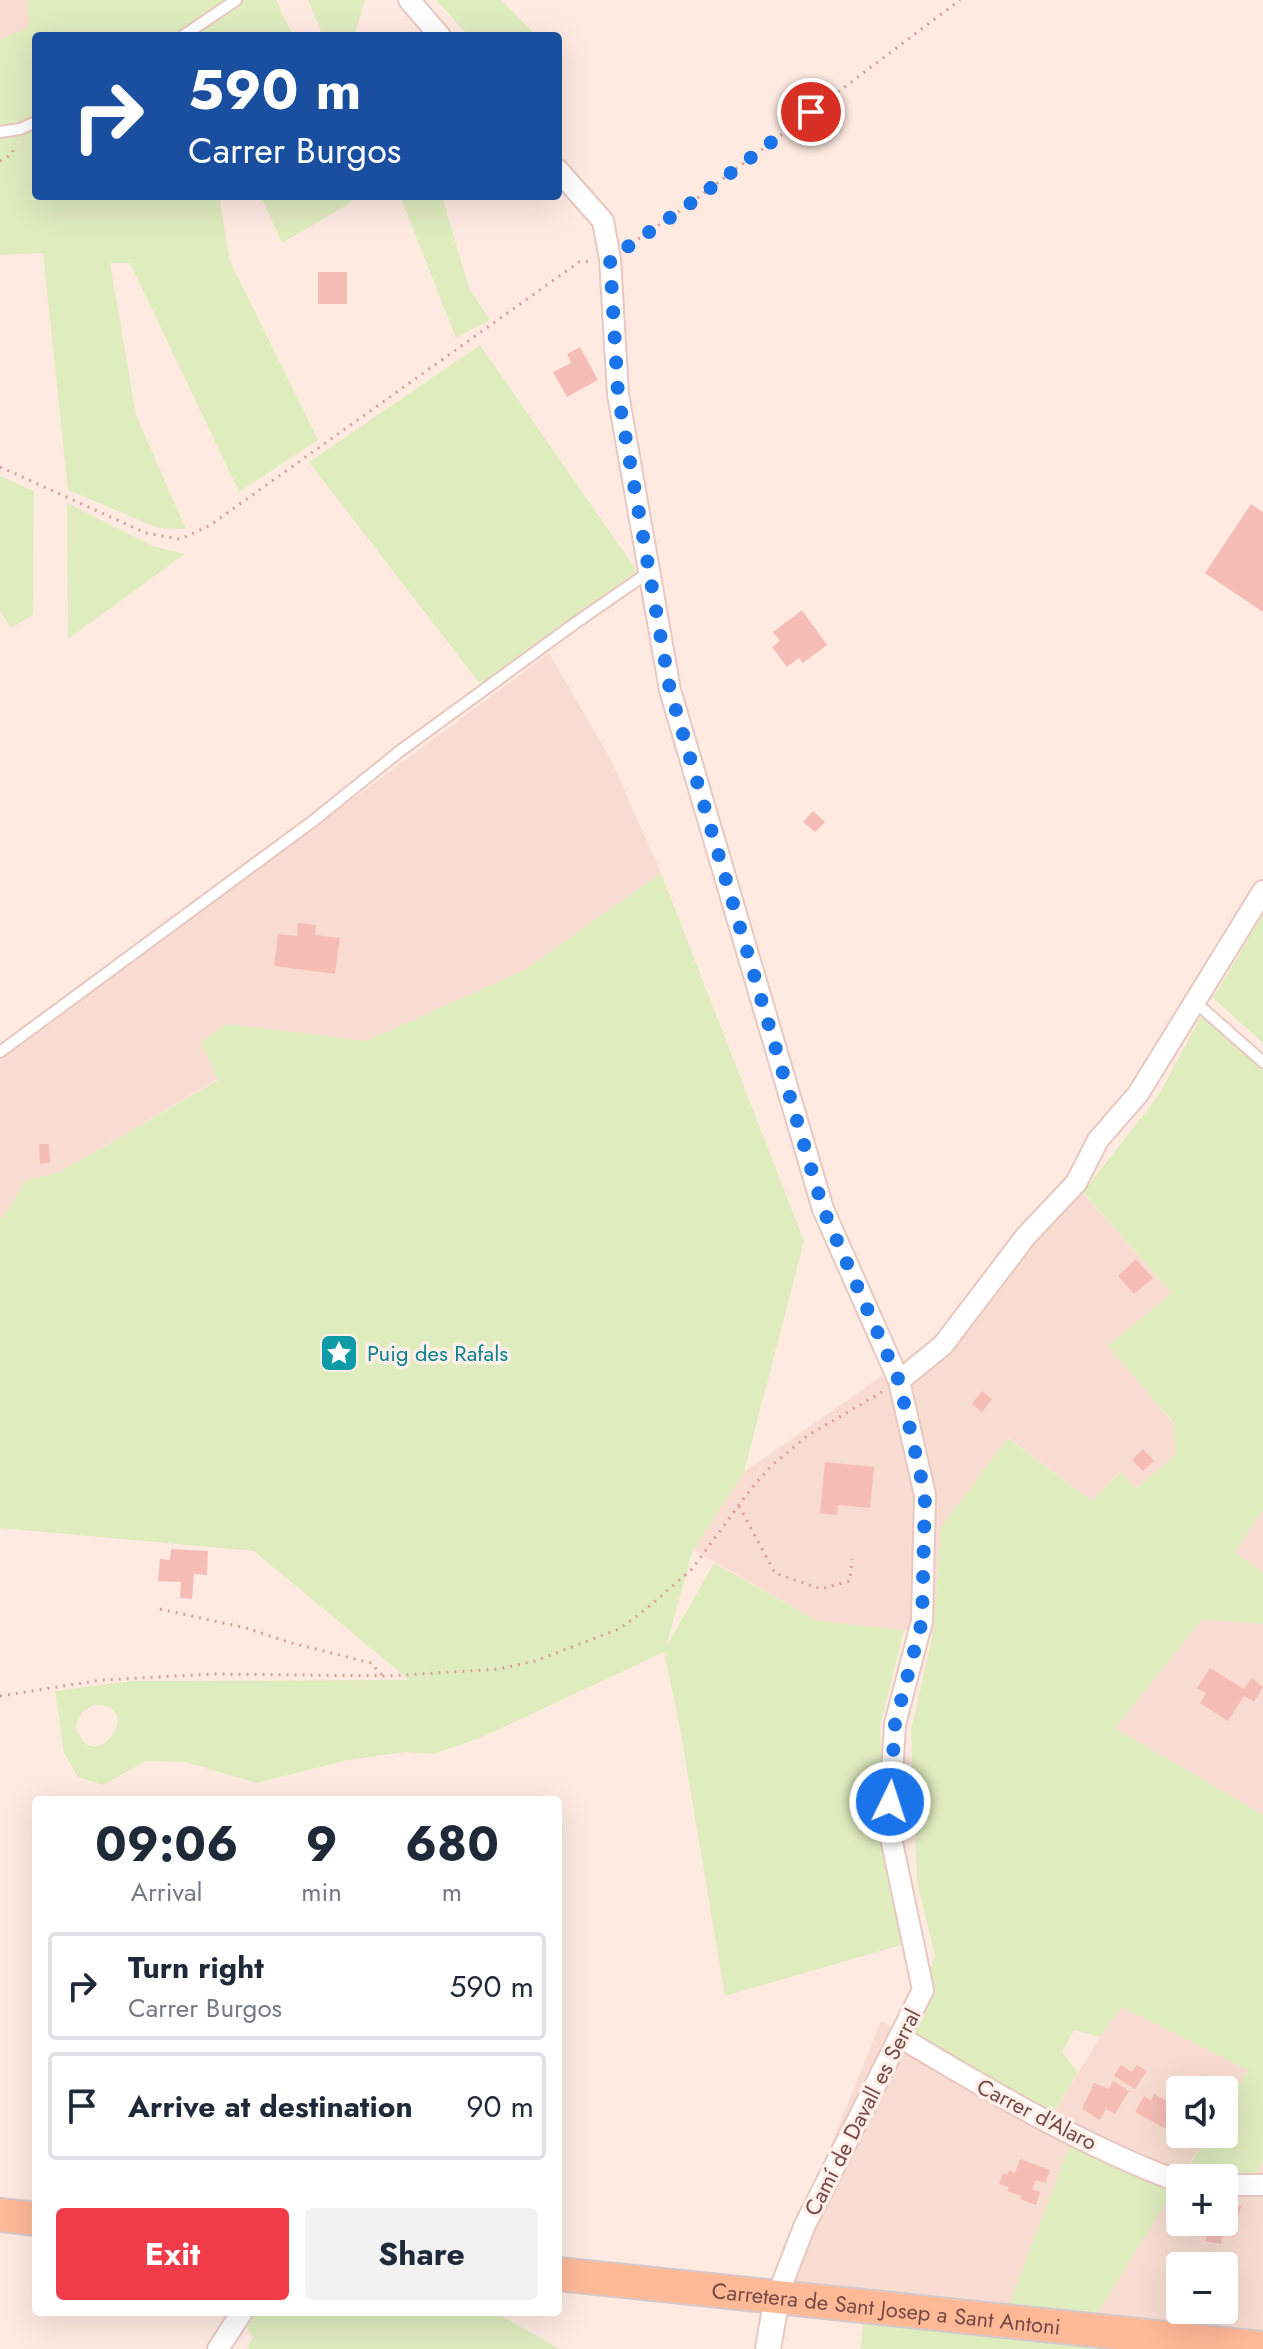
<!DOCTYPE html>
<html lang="en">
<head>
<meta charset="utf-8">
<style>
	body { margin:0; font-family:Jost,sans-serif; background:#f2f2f3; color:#1f2937; height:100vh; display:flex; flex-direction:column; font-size:30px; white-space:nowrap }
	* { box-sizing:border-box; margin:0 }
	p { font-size:26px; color:#747a83 }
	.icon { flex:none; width:44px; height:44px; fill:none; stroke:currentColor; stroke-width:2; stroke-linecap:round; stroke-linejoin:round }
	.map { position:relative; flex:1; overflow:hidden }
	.sheet { position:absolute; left:32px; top:1796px; width:530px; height:520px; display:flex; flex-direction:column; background:#fff; border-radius:8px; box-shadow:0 8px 32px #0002 }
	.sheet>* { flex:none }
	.top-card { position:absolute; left:32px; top:32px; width:530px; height:168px; border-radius:8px; box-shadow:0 8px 32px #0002; background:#1a4fa0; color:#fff; overflow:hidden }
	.tools { position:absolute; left:1166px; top:2076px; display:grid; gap:16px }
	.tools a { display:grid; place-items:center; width:72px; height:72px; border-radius:8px; background:#fff; box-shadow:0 8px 32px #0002; font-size:40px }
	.pin { position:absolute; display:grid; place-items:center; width:68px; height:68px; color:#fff; margin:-34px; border:4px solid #fff; border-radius:50%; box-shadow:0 2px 8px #0007 }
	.me { position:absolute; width:88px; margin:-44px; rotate:4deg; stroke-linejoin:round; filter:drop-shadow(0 0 6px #0008) }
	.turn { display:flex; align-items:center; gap:28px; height:168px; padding:0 24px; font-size:36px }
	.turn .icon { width:104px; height:104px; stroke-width:2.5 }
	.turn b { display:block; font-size:56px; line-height:68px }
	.eta { display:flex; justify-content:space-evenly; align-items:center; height:136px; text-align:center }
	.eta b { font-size:48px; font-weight:700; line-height:56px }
	.button { display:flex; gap:16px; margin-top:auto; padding:16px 24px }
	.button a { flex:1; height:92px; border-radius:8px; background:#f23c49; color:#fff; font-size:32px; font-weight:700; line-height:92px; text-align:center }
	.button a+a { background:#f2f2f3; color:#1f2937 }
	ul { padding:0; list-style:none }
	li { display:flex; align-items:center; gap:24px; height:108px; margin:0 16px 12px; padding:0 8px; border:4px solid #e0e1e3; border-radius:8px }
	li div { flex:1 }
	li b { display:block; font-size:30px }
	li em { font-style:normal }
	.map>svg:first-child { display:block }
	.residential { fill:#f8dcd1; fill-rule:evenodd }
	.green { fill:#dfecbe; fill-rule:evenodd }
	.building { fill:#f5bdb6 }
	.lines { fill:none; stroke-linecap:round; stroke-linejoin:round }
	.service-casing { stroke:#e8c8c1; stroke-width:14 }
	.minor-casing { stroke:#e8c8c1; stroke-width:24 }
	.tertiary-casing { stroke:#e8c8c1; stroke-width:28 }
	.primary-casing { stroke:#d6c8c8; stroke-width:36 }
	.path { stroke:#da9f99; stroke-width:3; stroke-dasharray:2 6; stroke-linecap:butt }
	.service { stroke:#fff; stroke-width:10 }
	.minor { stroke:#fff; stroke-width:20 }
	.tertiary { stroke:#fff; stroke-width:24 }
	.primary { stroke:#ffb997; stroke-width:32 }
	.route { stroke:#1a73e8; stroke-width:14; stroke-dasharray:0 25.2 }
	.labels { text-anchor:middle; stroke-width:7; stroke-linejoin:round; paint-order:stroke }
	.culture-label { font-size:22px; fill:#0d838f; stroke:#ffefe9; text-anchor:start }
	.street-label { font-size:22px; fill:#774946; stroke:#ffefe9 }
</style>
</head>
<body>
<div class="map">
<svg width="1263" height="2349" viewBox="0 0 1263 2349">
	<rect width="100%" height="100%" fill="#feeae1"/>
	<path class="residential" d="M0,0h28l1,27 -29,13z
		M549,653l63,109 49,111 -135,96 -159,73 -140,-18 -9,55 -158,93 -35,9 -21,36 -4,1v-157z
		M1069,1177l103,116 -63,53 64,77 4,31 -42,35 -15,-17 -28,29 -83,-63 -68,89 -8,107 -115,-13 -125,-71 51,-78 161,-112 41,-33 50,-69z
		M1263,1509v64l-28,-21z
		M1202,1619l61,5v191l-148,-87z
		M1122,2007l126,63 -24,39v-19h-44v44h29l-29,44v44h44v-44h31l8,-18v189l-130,-4 -370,-32 118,-292 170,96 49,-80zM1180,2266h44v44h-44z"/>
	<path class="green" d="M28,0h248l17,36h-257v160h183l11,65 88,179 -79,52 -109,-229h-20l26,152 50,114 -28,-1 -90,-38 -25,-237 -43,2v-215l29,-13z
		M308,0h57l-11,36h-31z
		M436,0h65l36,36h-68z
		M261,196h85l6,6 -70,41z
		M400,196h42l27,92 21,32 -34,18z
		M480,345l157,226 -157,113 -171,-222z
		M0,476l34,15 -1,124 -22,13 -11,-17z
		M67,503l86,43 32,8 -117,85z
		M661,873l143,368 -60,231 -51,78 -27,97 48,-84 104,58 86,9 -24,96 6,103 22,114 -183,53 -45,-268 -16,-76 -184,86 -46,16 -28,-2 -58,8 -92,23 -71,-21 -39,-1 -43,24 -25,-8 -14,-24 -9,-62 77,-10 277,-1 -155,-129 -254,-23v-310l4,-1 21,-36 35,-9 158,-92 -17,-38 26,-18 140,17 159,-72zM93,1705c57,-2 -2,78 -17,21l5,-13z
		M1263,914v129l-50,-45z
		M1202,1015l61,54v440l-28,43 28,21v51l-61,-5 -87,109 148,87v345l-8,18h-73l27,-44h15v-25l24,-39 -126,-63 -22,30 -26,-7 -12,22 16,20 -27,45 -145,-82 29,-79 -18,-75 -6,-150 22,-98 8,-106 67,-89 84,63 29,-29 15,17 40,-35 -3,-32 -65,-76 64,-53 -89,-101 75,-96z
		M1071,2142l102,48 -77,126 -88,-8z
		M247,2312h247l66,37h-313l6,-11 -11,-19z
		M863,2321l270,28h-272z"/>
	<path class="building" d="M318,272h29v32h-29z
		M580,347l18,33 -31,17 -14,-25 18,-9 -4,-9z
		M1251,504l12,8v100l-58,-39z
		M802,610l25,35 -24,18 -4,-5 -12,9 -15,-20 8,-6 -7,-9z
		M813,811l12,11 -10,10 -12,-10z
		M298,923l18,2 -1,10 25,3 -5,36 -61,-8 4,-32 19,2z
		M39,1144h10l1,19 -10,1z
		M1136,1259l17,19 -19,16 -16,-18z
		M982,1391l10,8 -10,13 -10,-8z
		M1143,1449l11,12 -11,10 -11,-11z
		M825,1462l49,5 -4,41 -32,-3 -1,10 -17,-2z
		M171,1549l37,2 -1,24 -13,-1 -2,25 -12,-1 1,-16 -23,-1 2,-22 10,1z
		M1210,1668l34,21 8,-11 11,9 -9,15 -10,-6 -16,25 -28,-18 6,-10 -9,-5z
		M1121,2065l11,7 5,-7 10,6 -12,18 -21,-13z
		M1113,2081l16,10 -14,23 -9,-5 -6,11 -18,-11 12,-26 15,6z
		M1154,2094l26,14v21l-3,6 -42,-23 9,-16 7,4z
		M1020,2159l30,11 -5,13 -9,-3 -4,9 8,3 -4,13 -16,-6 1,-3 -14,-5 2,-4 -10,-3 4,-11 4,2 2,-5 6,3z
		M1224,2203l17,3 -7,31 -11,-3 -2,10 -15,-3 2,-11 7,1 2,-9h7z
		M1173,2255l27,3 -1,8h-19v5l-9,-1z"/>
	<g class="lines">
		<g class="service-casing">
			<path id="service" d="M183,36l53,-36
				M0,132l20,-3 16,-7
				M1194,1001l69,61
				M0,1052l313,-231 87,-70 174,-127 75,-52"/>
		</g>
		<g class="minor-casing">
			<path id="minor" d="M409,0l31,36
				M558,170l45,51 7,38 8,135 52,296 153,519 76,172 26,114 -3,126 -27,103 -6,104 34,162 -119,237 -27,70
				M899,1381l44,-36 83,-109 50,-53 22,-43 40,-46 125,-203
				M900,2037c90,54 181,108 280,145
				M1224,2185h39
				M218,2349l24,-37"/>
		</g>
		<g class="tertiary-casing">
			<path id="tertiary" d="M768,2349l9,-52"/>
		</g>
		<g class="primary-casing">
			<g id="primary">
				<path d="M0,2215l36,4"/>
				<path id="s1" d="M558,2274l705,74"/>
			</g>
		</g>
		<path class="path" d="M0,161l12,-7 3,-10
			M625,248l62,-42 273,-206
			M0,467l146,66 34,6 29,-13 370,-264 14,-1
			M739,1506l36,67 46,16 29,-8 2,-22
			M160,1609l86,19 42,14 83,21 12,13
			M0,1696l102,-16 112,-6 174,2 111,-7 36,-8 84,-32 26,-19 47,-41 58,-79 21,-24 36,-30 75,-44"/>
		<use href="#service" class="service"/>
		<use href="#minor" class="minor"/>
		<use href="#tertiary" class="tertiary"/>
		<use href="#primary" class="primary"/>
	</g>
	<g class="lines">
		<path class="route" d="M811,112l-124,94 -77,53 8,135 52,296 153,519 76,172 26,114 -3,126 -27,103 -5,78"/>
	</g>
	<defs>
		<g id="sight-square" transform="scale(2)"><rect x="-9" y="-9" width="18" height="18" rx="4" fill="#0f9aa8" stroke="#ffefe9"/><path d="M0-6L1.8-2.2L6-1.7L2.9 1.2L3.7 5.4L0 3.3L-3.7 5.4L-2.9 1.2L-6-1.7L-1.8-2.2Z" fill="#fff"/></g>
	</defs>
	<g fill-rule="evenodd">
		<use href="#sight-square" x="339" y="1353"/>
	</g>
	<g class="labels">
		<g class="culture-label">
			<text x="367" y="1361">Puig des Rafals</text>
		</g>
		<g class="street-label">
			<text transform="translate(862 2112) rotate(-63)" y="8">Camí de Davall es Serral</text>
			<text transform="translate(1037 2114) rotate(27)" y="8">Carrer d'Alaro</text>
			<text dy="8" stroke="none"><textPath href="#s1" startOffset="330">Carretera de Sant Josep a Sant Antoni</textPath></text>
		</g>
	</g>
</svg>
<div class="tools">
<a><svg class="icon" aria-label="sound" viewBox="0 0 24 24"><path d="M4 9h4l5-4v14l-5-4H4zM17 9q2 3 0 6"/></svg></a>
<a>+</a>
<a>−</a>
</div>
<div class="pin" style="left:811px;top:112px;background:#d93025"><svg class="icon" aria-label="arrive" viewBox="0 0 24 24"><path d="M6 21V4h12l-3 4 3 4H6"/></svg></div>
<svg class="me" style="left:890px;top:1802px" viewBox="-20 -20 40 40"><circle r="17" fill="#1a73e8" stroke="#fff" stroke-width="3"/><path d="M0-11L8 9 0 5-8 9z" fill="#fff"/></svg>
<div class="top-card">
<div class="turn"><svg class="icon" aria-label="right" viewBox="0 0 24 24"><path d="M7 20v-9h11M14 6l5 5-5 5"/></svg><div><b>590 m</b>Carrer Burgos</div></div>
</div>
<section class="sheet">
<div class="eta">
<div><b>09:06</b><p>Arrival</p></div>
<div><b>9</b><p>min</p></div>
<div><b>680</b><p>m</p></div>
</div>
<ul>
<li><svg class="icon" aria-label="right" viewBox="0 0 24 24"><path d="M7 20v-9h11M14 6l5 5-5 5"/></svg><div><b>Turn right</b><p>Carrer Burgos</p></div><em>590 m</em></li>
<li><svg class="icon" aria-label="arrive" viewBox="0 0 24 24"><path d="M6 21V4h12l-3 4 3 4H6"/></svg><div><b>Arrive at destination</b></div><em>90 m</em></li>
</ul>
<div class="button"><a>Exit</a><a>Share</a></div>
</section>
</div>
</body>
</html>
